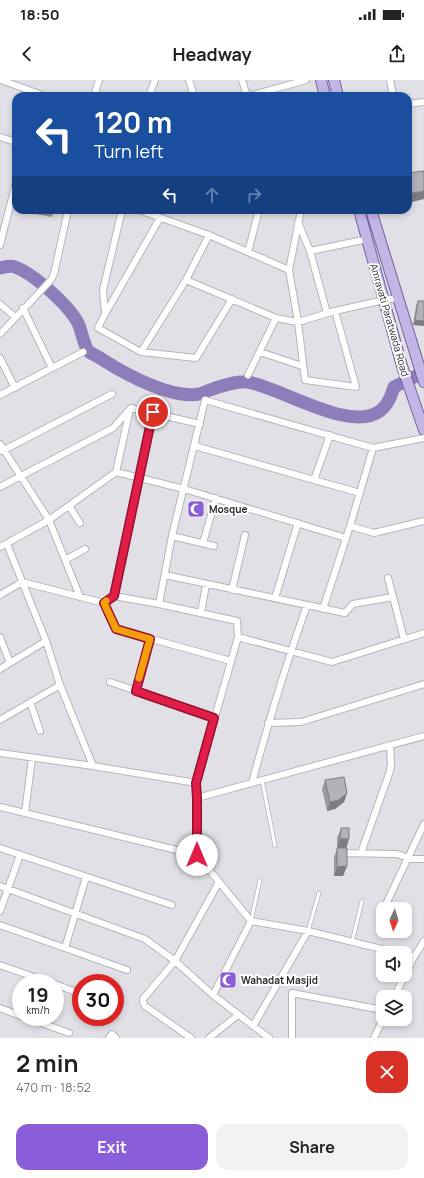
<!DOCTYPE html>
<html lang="en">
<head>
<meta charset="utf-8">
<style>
	body { margin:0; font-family:Manrope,sans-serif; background:#f2f2f2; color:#222; height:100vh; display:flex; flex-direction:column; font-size:15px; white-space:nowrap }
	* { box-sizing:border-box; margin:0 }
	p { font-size:13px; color:#767676 }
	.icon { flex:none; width:22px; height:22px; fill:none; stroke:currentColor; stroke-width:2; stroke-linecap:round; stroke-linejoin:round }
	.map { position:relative; height:958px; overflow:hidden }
	.drawer { display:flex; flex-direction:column; background:#fff; flex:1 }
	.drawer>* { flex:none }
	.banner { position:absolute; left:12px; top:12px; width:400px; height:122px; border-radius:12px; box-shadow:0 2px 6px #0003; background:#1a4fa0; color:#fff; overflow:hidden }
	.needle { width:26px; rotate:184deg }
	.fabs { position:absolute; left:376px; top:822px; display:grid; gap:8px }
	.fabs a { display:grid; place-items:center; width:36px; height:36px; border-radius:8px; background:#fff; box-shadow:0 2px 6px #0003; font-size:20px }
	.speed { position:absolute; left:12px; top:894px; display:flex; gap:8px; font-size:20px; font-weight:700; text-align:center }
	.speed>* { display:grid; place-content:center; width:52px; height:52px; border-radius:50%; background:#fff; box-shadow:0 2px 6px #0003; line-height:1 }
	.speed small { font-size:10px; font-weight:400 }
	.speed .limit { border:6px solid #d22; background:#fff; color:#111 }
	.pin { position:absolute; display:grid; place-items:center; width:34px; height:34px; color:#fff; margin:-17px; border:2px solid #fff; border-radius:50%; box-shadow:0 1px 4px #0007 }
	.me { position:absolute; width:44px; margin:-22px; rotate:0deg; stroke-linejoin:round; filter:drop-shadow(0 0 3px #0008) }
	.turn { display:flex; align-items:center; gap:14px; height:84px; padding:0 16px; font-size:18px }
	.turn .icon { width:52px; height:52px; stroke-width:2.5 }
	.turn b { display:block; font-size:28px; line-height:34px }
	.lanes { display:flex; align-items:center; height:38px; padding:0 16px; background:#0003; justify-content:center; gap:20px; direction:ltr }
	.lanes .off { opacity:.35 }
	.round { display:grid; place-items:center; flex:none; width:42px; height:42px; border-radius:12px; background:#f2f2f2 }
	.overview { display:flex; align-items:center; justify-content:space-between; height:68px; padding:0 16px }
	h1 { font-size:24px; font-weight:700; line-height:30px }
	.primary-button { display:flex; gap:8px; margin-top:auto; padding:8px 16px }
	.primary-button a { flex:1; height:46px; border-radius:12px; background:#895ed8; color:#fff; font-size:16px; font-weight:700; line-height:46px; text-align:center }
	.primary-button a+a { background:#f2f2f2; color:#222 }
	.status { display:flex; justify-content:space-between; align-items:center; height:28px; padding:0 20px; background:#fff; direction:ltr }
	.status svg { height:11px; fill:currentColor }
	header { display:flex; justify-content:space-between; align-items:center; height:52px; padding:0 16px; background:#fff; font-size:18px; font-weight:700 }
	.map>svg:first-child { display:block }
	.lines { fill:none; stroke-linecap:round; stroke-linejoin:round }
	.river { stroke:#8e7dbb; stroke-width:13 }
	.service-casing { stroke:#b7b5bb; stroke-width:4.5 }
	.minor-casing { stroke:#b7b5bb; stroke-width:8 }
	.primary-casing { stroke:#74649b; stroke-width:12 }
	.service { stroke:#fff; stroke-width:3 }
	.minor { stroke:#fff; stroke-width:6 }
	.primary { stroke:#c4b5e7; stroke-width:10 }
	.wall { fill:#9a999e }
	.shaded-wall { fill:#7d7d81 }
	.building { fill:#b3b2b8; stroke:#7d7d81 }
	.route-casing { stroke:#92132f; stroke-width:10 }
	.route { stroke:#e11d48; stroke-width:7 }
	.slow { stroke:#f59e0b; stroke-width:7 }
	.labels { text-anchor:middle; stroke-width:4; stroke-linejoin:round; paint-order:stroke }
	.street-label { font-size:10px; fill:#2a292c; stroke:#fff }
	.poi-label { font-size:10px; font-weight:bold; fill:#2a292c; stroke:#fff; text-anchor:start }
</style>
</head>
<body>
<div class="status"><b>18:50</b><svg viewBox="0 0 49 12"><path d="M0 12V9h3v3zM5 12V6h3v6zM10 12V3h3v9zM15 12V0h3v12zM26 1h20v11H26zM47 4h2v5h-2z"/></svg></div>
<header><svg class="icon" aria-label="back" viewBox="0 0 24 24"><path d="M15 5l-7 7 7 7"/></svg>Headway<svg class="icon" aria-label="share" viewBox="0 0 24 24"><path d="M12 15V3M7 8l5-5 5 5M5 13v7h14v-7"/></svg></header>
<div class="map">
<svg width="424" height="958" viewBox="0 0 424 958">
	<rect width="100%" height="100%" fill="#e1e0e6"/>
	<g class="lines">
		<path class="river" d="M0,188c5,-1 11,-3 15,-1 19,7 55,39 64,58 2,6 6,22 9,26 4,3 11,6 15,9 24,15 68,39 96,34 3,0 7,-3 11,-4 10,-4 28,-9 38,-8 34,6 102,51 132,29 8,-6 11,-15 14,-24l30,-15"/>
		<g class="service-casing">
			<path id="service" d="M262,700l13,66
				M251,841l9,-41
				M308,851l11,-38
				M352,862l10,-41"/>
		</g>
		<g class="minor-casing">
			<path id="minor" d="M1,0l44,16
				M189,0l5,16
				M242,0l5,16
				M390,0l3,16
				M94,16l5,-16
				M149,16l6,-16
				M249,16l57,-16
				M408,24l16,-2
				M0,57l16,5
				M139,130l70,25 80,35
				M301,130l-12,60 9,52 7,58 51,7 -21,-76
				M160,138l-55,96 -7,14 43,24 55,6 36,-59
				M298,142l12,29 58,-12
				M0,165l16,-63
				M310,171l17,62
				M248,172l11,-42
				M186,200l90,38 22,4 37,-11 49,-11 14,-2
				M0,224l15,13
				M23,228l29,60
				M105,234l-2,-24 19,-80
				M0,254l51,-54 3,-6 14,-64
				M141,272l45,-72 23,-45
				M260,272l42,14
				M0,278l15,30
				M248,295l28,-57
				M0,315l83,-43
				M131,328l69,16
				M0,364l49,76 31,77
				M195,366l165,47
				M2,371l110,-57
				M116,392l14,-63
				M314,400l16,-45
				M0,407l113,-59 18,-20
				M69,426l11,17
				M350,446l24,7 50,-12
				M172,456l42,10
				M203,463l13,-45
				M7,464l39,97 14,44 33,81
				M0,467l49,-27 67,-48 68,17 162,49
				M65,480l20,-11
				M165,495l180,38 8,-9 40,-7
				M388,498l16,61
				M232,510l13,-55
				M0,515l22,-13 82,21 12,26 115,32
				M114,516l39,-183
				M275,518l23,-75
				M104,523l10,-7 45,8 78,17 1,16
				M159,524l13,-68 33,-136 168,48 51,-10
				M323,529l27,-83 23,-78
				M201,532l5,-27
				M0,557l10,26
				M0,589l46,-28
				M110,602l104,35
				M136,611l14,-52
				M30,622l10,29
				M0,640l60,-35
				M268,643l33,-1 123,-38
				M0,673l93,13 103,17
				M252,703c16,-60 34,-119 55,-178
				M197,718l227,-62
				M0,727l197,48
				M25,733l7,-55
				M0,768l172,57
				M340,773l57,1 14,5h13
				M361,773l29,-82 1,-7 -1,-19
				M0,806l145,53 30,22 38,34 56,43
				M387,822l37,-78
				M0,831l20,-56
				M0,845l127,45
				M65,868l21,-71
				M398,873l-90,-22 -57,-10 -54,-66v-57l-1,-15 42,-146 94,25 92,-29
				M405,875l9,2
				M0,885l51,18
				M55,904l26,10
				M213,915l38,-74
				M394,917l20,-40 10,-16
				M0,928l21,8
				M25,937l44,16
				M253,946l55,-95
				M109,958l3,-4 4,4
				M191,958l-46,-32 -2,-4v-3l32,-38 44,-79
				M209,958l29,-23
				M292,958v-45l91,17
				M374,958l9,-19"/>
		</g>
		<g class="primary-casing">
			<path id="primary" d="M321,0l4,16
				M334,0l4,16
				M359,130l43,156 22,64
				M371,130l53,172"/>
		</g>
		<use href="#service" class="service"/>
		<use href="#minor" class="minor"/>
		<use href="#primary" class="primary"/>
	</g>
	<path class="wall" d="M36,130h18l-2,7 -17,-3z
		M418,221h6l-11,24 3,-19z
		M325,700l22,13 -3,9 -9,7 -8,2 -5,-22z
		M341,748l8,11 -3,9 1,18 -4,10h-9v-19l3,-8v-11z"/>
	<path class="shaded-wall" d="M424,111v8l-16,4v-9z
		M415,240l9,1v5l-11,-1z
		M347,713l-3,9 -9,7 -8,2 3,-9z
		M340,759h9l-3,10h-9z
		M347,786l-4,10h-9l3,-9z"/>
	<path class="building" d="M424,91v20l-16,3v-21z
		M43,130h11v2z
		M418,221h6v20l-9,-1z
		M344,697l3,16 -8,7 -9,2 -5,-22z
		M341,748h8v11h-9z
		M337,768h10v18l-10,1z"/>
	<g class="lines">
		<g class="route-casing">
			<path id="route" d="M153,332l-39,184 -10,7 12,26 34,10 -14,52 78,27 -18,65 1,15v57"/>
		</g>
		<use href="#route" class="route"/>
		<path class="slow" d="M106,521l-2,2 12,26 34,10 -11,39"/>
	</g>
	<defs>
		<g id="mosque-square" transform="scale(0.9)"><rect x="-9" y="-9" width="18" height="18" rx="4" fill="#895ed8" stroke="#fff"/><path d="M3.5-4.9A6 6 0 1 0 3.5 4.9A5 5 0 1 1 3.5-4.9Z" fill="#fff"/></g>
	</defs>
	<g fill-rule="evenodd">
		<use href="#mosque-square" x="196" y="429"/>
		<use href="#mosque-square" x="228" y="900"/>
	</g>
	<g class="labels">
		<g class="street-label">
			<text transform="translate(390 240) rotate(74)" y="4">Amravati Paratwada Road</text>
		</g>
		<g class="poi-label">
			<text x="209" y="433">Mosque</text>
			<text x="241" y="904">Wahadat Masjid</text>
		</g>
	</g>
</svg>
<div class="fabs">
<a><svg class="needle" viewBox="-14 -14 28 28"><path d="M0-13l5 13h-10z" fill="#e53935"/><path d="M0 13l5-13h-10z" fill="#767676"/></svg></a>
<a><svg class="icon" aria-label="sound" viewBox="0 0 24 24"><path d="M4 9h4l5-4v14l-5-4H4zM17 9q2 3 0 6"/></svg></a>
<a><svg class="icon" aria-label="layers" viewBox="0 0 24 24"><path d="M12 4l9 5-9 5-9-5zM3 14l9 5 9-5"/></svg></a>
</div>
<div class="speed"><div>19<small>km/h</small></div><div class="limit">30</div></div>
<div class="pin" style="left:153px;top:332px;background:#d93025"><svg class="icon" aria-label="arrive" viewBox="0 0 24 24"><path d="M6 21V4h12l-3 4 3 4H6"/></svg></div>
<svg class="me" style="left:197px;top:775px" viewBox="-20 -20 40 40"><circle r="19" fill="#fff"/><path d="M0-13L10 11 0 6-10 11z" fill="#e11d48"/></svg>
<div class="banner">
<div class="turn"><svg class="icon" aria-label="left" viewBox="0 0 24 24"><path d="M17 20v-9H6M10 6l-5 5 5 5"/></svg><div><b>120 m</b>Turn left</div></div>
<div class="lanes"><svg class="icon" aria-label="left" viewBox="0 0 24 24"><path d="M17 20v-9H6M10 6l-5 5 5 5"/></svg><svg class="icon off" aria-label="ahead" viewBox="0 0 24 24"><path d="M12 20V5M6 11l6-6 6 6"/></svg><svg class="icon off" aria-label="right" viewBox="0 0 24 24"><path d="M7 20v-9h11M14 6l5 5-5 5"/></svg></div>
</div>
</div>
<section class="drawer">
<div class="overview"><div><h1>2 min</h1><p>470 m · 18:52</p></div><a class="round" style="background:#d93025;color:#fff"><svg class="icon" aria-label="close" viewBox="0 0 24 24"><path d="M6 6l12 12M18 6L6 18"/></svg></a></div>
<div class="primary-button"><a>Exit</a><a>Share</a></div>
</section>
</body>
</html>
